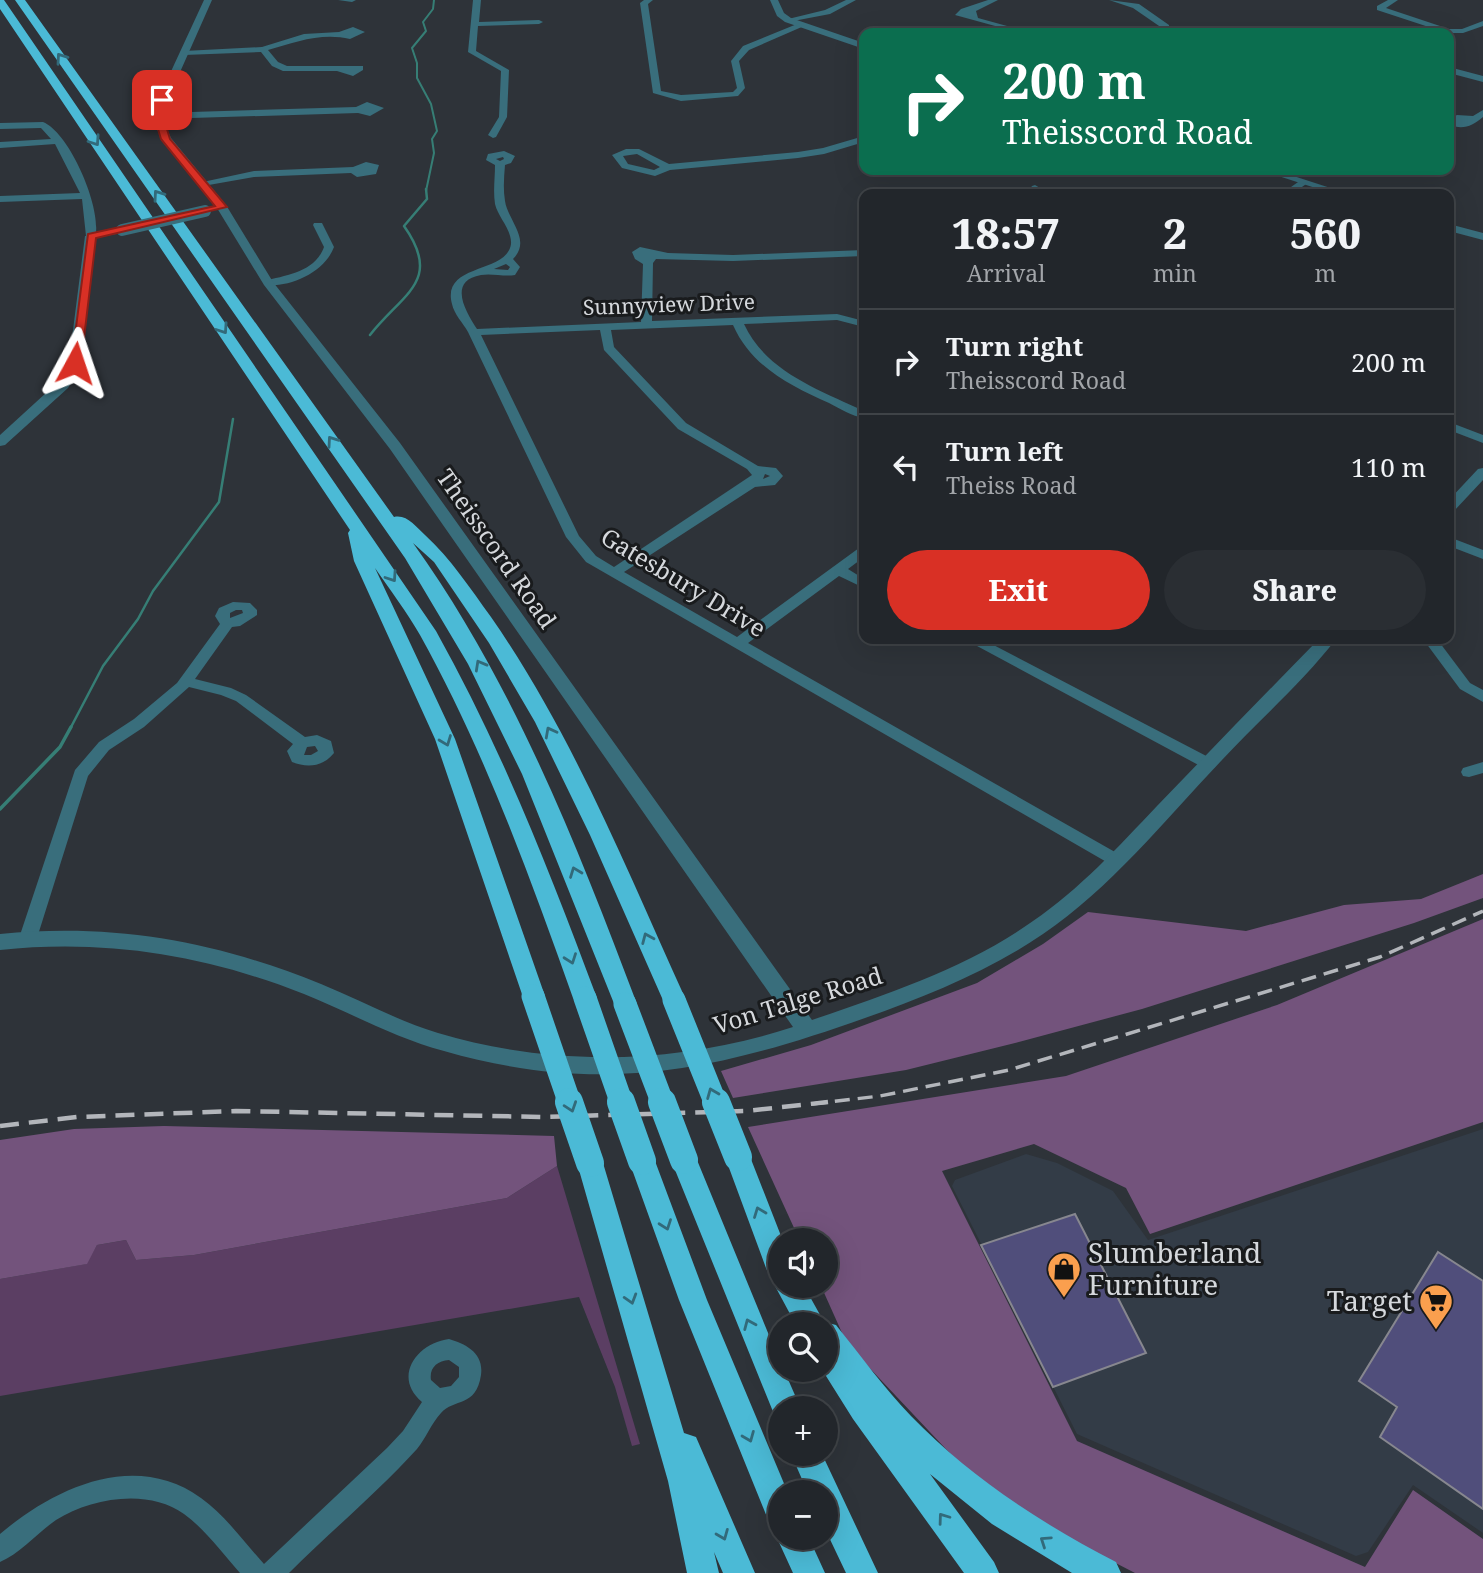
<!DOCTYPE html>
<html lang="en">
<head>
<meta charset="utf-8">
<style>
	body { margin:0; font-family:"Noto Serif",serif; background:#2a2e33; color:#f1f3f6; height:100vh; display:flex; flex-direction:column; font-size:26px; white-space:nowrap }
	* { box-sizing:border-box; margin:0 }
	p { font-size:23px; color:#a2a5a9 }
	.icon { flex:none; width:38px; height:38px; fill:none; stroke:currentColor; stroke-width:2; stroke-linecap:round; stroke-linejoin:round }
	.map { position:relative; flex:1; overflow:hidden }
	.sheet { position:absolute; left:859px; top:189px; width:595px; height:455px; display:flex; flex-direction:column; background:#22262b; border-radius:14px; box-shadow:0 7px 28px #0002,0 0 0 2px #3f4347 }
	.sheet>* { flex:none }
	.banner { position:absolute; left:859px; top:28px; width:595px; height:147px; border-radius:14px; box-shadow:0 7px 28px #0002,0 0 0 2px #3f4347; background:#0b6e4f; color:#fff; overflow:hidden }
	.tools { position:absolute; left:768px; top:1228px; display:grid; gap:14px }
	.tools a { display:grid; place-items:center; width:70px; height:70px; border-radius:50%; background:#22262b; box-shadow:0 7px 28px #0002,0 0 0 2px #3f4347; font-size:35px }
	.pin { position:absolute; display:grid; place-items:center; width:60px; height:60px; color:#fff; margin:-30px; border-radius:14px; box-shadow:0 4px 10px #0006 }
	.me { position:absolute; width:77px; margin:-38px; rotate:5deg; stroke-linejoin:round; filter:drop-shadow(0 0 5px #0008) }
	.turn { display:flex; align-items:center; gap:24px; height:147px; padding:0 28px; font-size:32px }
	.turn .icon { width:91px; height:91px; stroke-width:2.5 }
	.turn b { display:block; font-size:49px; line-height:60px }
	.eta { display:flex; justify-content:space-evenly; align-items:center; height:119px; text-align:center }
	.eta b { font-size:42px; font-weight:800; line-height:49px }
	.button { display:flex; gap:14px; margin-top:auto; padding:14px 28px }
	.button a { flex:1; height:80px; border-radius:42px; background:#d93025; color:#fff; font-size:28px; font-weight:800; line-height:80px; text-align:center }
	.button a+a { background:#2a2e33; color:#f1f3f6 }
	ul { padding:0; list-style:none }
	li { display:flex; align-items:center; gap:21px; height:105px; padding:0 28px; border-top:2px solid #3f4347 }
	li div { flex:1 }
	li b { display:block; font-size:26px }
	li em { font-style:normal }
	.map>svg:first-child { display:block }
	.built { fill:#333c47 }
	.green { fill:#5b3e63 }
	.forest { fill:#73537c }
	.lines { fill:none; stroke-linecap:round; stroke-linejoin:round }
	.stream-far2 { stroke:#367e75; stroke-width:2 }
	.stream-far1 { stroke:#367e75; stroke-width:2.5 }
	.stream { stroke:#367e75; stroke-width:3.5 }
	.building { fill:#504e7b; stroke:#87878f; stroke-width:2 }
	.minor { fill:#396e7c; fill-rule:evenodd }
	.tertiary { fill:#396e7c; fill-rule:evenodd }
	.motorway { fill:#4bbad6; fill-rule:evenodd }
	.rail-far1 { stroke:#b3b6bb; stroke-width:3.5; stroke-dasharray:15 8; stroke-linecap:butt }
	.rail { stroke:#b3b6bb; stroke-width:4.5; stroke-dasharray:19 10; stroke-linecap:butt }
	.tertiary-bridge { stroke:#396e7c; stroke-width:12 }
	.motorway-bridge-far1 { stroke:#4bbad6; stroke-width:23 }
	.motorway-bridge { stroke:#4bbad6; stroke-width:28 }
	.oneway { stroke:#326a7a }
	.route { fill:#d93025; stroke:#8d1f18; stroke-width:2 }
	.labels { text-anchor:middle; stroke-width:6; stroke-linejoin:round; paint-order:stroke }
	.far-street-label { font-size:21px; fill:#d5d8dc; stroke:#191b1d }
	.street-label { font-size:24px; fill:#d5d8dc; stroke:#191b1d }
	.near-poi-label { font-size:28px; fill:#d5d8dc; stroke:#191b1d; text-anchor:start }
</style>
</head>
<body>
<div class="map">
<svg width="1483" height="1573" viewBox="0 0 1483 1573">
	<rect width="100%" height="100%" fill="#2e3339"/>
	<path class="built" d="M1483,1129v404l-70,-48 -45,67 -12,4 -279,-122 -125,-248 3,-6 71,-26 31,9 56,28 35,49z"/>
	<path class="green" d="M557,1166l83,278 -8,2 -17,-59 -36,-90 -579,99v-117l86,-15 11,-19 29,-5 10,20 58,-5 313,-57z"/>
	<path class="forest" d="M1483,874v24l-69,25 -272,86 -131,35 -105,26 -173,28 -12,-27 90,-26 166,-62 66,-39 45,-32 158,19 98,-26 77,-6z
		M1483,919v203l-333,112 -24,-46 -92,-44 -92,27 135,270 288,126 48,-77 70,49v34h-348l-89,-46 -85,-62 -114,-121 -26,-58h5v-45h-26l-52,-114 318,-51 211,-71z
		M164,1126l390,10 3,30 -50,32 -313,57 -58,5 -10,-20 -29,5 -10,19 -87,15v-139l74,-11z"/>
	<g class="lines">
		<path class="stream-far2" d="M426,191l8,-38 -2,-14 5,-8 -6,-27 -14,-26v-15l-5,-15 14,-17 -3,-9 10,-13 1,-9"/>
		<path class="stream-far1" d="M370,335c33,-42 73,-54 34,-109l23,-27 -1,-10
			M70,729l33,-63 35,-47 15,-28 66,-89 14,-83"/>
		<path class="stream" d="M0,809l60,-62 11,-20"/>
	</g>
	<path class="building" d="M1075,1214l71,139 -93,34 -72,-142z
		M1438,1252l45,29v228l-103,-72 17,-30 -38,-26z"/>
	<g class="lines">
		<path class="minor" d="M338,0h18l-4,2z
			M473,0h8l-2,22 60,-2 4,2 -4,2 -61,2 -2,25 33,19 -2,47 -11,20 -3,1 -5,-3 11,-18 2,-46 -33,-19z
			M644,0h9l-5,4 13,87 20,4 52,-3 4,-4 -6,-27 12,-15 54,-22 7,2 -55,24 -10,11 6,27 -7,8 -57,5 -28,-8 -13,-90z
			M846,0h10l-26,14 -42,8 -4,-2 41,-10z
			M988,0h10l-22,11 2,7 55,15h-12l-66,-18 6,-6z
			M1109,0l30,4 30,21v8h-8l1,-5 -29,-20z
			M1388,0h10l-12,8 63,21h13l21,-8v5l-20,7h-16l-70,-23v-4z
			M353,27l12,5 -15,7c-28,-7 -55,3 -82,11l10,12 9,4h76v4l-10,6 -16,-5h-54l-11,-5 -11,-14 -77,3 -4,-2 4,-2 78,-4 42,-13 35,-2z
			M1449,67l34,9v6l-34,-9z
			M367,102l17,6 -14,8 -12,-3 -199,6 -4,-3 4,-3 197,-6z
			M1483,110v7c-11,9 -21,14 -34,7v-5l8,-4 16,1z
			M43,122c27,11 60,88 52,116l-9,-2 -4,-37 -82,3v-6l80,-3 -25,-49 -55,4v-6l51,-3 -10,-11 -41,1v-6z
			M864,136v6l-40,12 -26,4 -128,12 -15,6 -33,-8 -10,-13 14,-6h13l30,15 129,-12 25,-4zM637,154l23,13 -6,3 -26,-6 -5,-8z
			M504,151l11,5 -4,7 -6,2c-1,12 -2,24 0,36 3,20 27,39 8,58l7,8 -5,8c-11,2 -23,-2 -34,0 -34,6 -15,37 -4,54l164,-7 2,-58 -8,-5 -3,-7 8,-5 28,6 65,2 131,-5v6l-131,5 -77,-2 -3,4 -1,58 185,-7 27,7v6l-27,-7 -93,4c22,48 76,66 120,87v7c-12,-2 -24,-9 -35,-15 -39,-17 -78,-37 -96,-78l-122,5 3,17 72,76 72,43 18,2 7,8 -8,9 -20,2 -131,85 113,65 122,-89 5,-1v10l-16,12 16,10v9l-25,-12 -91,67 374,213 2,4 -2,4h-12l-524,-302 -20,-25 -98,-205c-5,-9 -14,-18 -16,-28 -11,-41 55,-30 59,-60 1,-14 -13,-27 -16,-40 -2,-13 0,-26 0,-39l-9,-5 2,-6zM503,157l1,2 -4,2 -4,-2zM506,264l4,3 -2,3 -14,-1zM600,330l4,20 74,79 69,40 5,6 -138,92 -18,-11 -17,-20 -98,-201zM765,474l5,2 -7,3z
			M366,162l13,3 -3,9 -19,3 -6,-4 -97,4 -51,9 -5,-3 56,-12 99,-4z
			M1301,180l8,2 -17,12h-11z
			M1035,185l5,3 -3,6h-10l5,-8z
			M314,223h8l12,24c-9,25 -44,41 -70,38v-4c23,-6 51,-9 60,-34l-11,-22z
			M1449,422l34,13v8l-34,-13z
			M1449,537l34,13v9l-34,-13z
			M233,602l17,1 7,7v5l-17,11 -8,1 -37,52 36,9 15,7 59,42 12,-2 14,6 3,12c-11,14 -27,15 -42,9l-5,-11 6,-7 -57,-43 -15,-6 -32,-8 -45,40 -35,23 -21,26 -51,162 -3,5h-12l-3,-5 56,-168 24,-28 35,-23 43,-36 43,-59 -5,-8 4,-8zM236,610h6l1,3 -13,5v-5zM315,746l3,5 -7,4h-7l3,-8z
			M964,639h18l232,121 3,4 -3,4h-10z
			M1423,639h14l33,44 13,7v12l-23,-13z
			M1483,762v11l-14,4 -6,-1 -2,-4 2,-4z
			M449,1339c17,5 35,14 32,36 -5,33 -27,23 -40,38 -10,11 -15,25 -24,36 -40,44 -86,82 -128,124h-49c-18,-20 -34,-43 -56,-59 -36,-26 -93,-16 -128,6 -19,13 -35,33 -56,42v-28c54,-46 135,-84 201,-36 24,17 43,44 63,66l123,-116 16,-17 19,-29c-30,-25 -5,-59 27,-63zM449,1360l10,7v10l-8,9 -11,2 -9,-8c-2,-12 6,-19 18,-20z"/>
		<path class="tertiary" d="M204,0h8l-47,106 -1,16 7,16 55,67 47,77 127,161 412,577c75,-26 155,-52 221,-99 47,-32 85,-74 124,-115 54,-56 108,-112 162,-167h17c-32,42 -78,82 -114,121 -57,60 -111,128 -179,174 -54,37 -116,62 -178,84 -149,53 -265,78 -421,33 -49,-13 -93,-38 -140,-57 -99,-39 -198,-55 -304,-44v-16c115,-11 214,7 321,50 39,16 77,37 117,49 116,35 241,31 355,-6l-403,-578 -126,-164 -47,-77 -55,-67 -8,-19 1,-16z
			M770,0h8l6,13 7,5 73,25v6l-79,-27 -8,-6z
			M1260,170h15l74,24h-15z
			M1449,224l34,9v7l-34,-9z
			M122,227l4,1v4l-30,6 -16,131 -12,19 -63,57 -5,1v-11l58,-53 10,-13 17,-133z
			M1483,468v12l-29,31 -5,1v-12l29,-31z"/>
		<path class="motorway" d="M0,0h4l432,631c66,118 114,241 161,367l-4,7 -8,3 -8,-3 -4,-7c-44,-124 -89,-248 -153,-363 -13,-23 -30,-45 -45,-67l80,171 90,257 -4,7 -8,3 -8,-3 -90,-264 -81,-178 -6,-28 2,-3 -350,-521z
			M15,0h10l369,517c13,-3 22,10 31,18 26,24 45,53 66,82 82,118 136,253 195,383l-4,7 -8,3 -8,-3 -76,-172 -55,-113 -46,-79 -55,-81 -21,-19c100,139 164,302 224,461l-4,7 -8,3 -8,-3 -95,-237 -54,-110 -63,-106z
			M738,1146l9,3 36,92h-3v45h24l20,36 12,3c25,31 48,63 75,91 59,61 131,108 205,146l5,11h-49l-80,-49 -62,-50 64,88 5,11h-35l-111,-154 -27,-43 -3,-6h3v-45h-30l-21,-39 3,-6 -8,-3 -4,-9 -41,-111 4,-8z
			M684,1149l9,3 4,8 83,202v8h4l17,39h-21v12l-4,-2 -105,-259 4,-8z
			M642,1150l9,3 4,8 52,139 81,193h-8v33l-11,-4 -90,-222 -50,-139 4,-8z
			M590,1151l9,4 4,8 81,270 12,4 59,136h-32l-9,-21 5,21h-32l-19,-92 -91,-318 4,-8z
			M791,1454h31l56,119h-32l-20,-42v-38h-18z
			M780,1530v8h29l16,35h-32l-16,-35z"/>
		<path class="rail-far1" d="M812,1104l68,-8 129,-26 371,-113 103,-46"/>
		<path class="rail" d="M0,1126l77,-9 159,-6 306,6 204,-6 82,-9"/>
		<path class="tertiary-bridge" d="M122,230l83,-19"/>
		<path class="motorway-bridge-far1" d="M533,996l37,108
			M585,998l37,106
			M674,1000l42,104
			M625,1004l38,100"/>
		<path class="motorway-bridge" d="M569,1102l21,61
			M621,1102l21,59
			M662,1102l22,58
			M716,1102l22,55"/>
	</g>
	<defs><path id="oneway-chevron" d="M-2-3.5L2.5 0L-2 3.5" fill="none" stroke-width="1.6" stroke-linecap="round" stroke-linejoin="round" transform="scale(1.75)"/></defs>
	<g class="oneway">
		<use href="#oneway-chevron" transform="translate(61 58) rotate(-125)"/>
		<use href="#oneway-chevron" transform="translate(95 141) rotate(56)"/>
		<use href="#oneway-chevron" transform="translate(158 195) rotate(-125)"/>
		<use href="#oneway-chevron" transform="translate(223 329) rotate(56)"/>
		<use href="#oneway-chevron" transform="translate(332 441) rotate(-125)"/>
		<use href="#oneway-chevron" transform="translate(392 577) rotate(56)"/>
		<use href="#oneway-chevron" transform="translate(480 665) rotate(-119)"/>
		<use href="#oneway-chevron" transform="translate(550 732) rotate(-118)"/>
		<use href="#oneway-chevron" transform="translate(446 741) rotate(69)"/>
		<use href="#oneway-chevron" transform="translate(575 872) rotate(-111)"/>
		<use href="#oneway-chevron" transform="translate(647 938) rotate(-113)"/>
		<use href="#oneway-chevron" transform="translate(571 959) rotate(70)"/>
		<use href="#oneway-chevron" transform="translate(712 1093) rotate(-112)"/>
		<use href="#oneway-chevron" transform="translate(571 1107) rotate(71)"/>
		<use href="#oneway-chevron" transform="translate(759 1212) rotate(-111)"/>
		<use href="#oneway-chevron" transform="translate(666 1225) rotate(70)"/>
		<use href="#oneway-chevron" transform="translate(631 1299) rotate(73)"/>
		<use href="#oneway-chevron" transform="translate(749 1324) rotate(-113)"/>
		<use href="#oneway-chevron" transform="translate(749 1437) rotate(68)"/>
		<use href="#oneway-chevron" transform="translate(943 1518) rotate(-126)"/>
		<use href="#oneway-chevron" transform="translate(723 1535) rotate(68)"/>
		<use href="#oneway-chevron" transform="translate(1045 1541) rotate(-146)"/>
	</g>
	<path class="route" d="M162,98l5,2 -4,16 7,23 57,68 -131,31 -15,125 -10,3 17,-132 127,-28 -54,-67 -7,-23 4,-16z"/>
	<defs>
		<g id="shop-pin" transform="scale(1.75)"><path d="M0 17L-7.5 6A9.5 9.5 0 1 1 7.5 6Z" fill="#fa9f4e" stroke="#191b1d"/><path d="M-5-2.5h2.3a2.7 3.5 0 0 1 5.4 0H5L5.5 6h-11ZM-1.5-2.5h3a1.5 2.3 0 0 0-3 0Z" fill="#111"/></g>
		<g id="supermarket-pin" transform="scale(1.75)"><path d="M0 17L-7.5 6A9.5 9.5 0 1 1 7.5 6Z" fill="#fa9f4e" stroke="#191b1d"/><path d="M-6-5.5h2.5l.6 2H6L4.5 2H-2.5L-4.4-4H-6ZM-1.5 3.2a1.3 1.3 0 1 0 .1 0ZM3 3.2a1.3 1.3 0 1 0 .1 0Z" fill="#111"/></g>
	</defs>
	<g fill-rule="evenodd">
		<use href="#shop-pin" x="1064" y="1269"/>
		<use href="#supermarket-pin" x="1436" y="1301"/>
	</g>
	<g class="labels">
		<g class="far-street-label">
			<text transform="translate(669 305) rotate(-2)" y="7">Sunnyview Drive</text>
		</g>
		<g class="street-label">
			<text transform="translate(496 549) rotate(55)" y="8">Theisscord Road</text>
			<text transform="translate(683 583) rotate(31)" y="8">Gatesbury Drive</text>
			<text transform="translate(798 1001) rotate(-17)" y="8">Von Talge Road</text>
		</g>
		<g class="near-poi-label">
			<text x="1088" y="1263">Slumberland<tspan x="1088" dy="32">Furniture</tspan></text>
			<text x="1412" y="1311" text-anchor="end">Target</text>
		</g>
	</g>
</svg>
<div class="tools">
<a><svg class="icon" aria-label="sound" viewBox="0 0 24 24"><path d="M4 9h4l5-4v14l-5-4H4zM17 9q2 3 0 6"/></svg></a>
<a><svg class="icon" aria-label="search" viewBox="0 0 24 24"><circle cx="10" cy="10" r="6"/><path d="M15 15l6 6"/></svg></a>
<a>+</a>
<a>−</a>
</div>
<div class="pin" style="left:162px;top:100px;background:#d93025"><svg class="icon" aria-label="arrive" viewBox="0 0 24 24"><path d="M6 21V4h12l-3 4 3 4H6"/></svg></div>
<svg class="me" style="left:75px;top:363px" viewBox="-20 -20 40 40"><path d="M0-17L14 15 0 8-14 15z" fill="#d93025" stroke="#fff" stroke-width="4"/></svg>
<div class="banner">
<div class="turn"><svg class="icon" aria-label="right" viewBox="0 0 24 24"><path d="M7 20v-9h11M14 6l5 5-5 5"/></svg><div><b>200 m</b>Theisscord Road</div></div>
</div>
<section class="sheet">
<div class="eta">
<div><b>18:57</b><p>Arrival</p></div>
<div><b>2</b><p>min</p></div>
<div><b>560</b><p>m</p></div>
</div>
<ul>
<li><svg class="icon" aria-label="right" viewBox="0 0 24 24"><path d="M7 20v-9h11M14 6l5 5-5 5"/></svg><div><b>Turn right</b><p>Theisscord Road</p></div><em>200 m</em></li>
<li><svg class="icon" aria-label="left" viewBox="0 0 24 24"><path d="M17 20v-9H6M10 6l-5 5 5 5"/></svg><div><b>Turn left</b><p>Theiss Road</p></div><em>110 m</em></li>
</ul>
<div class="button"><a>Exit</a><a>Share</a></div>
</section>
</div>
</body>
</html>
